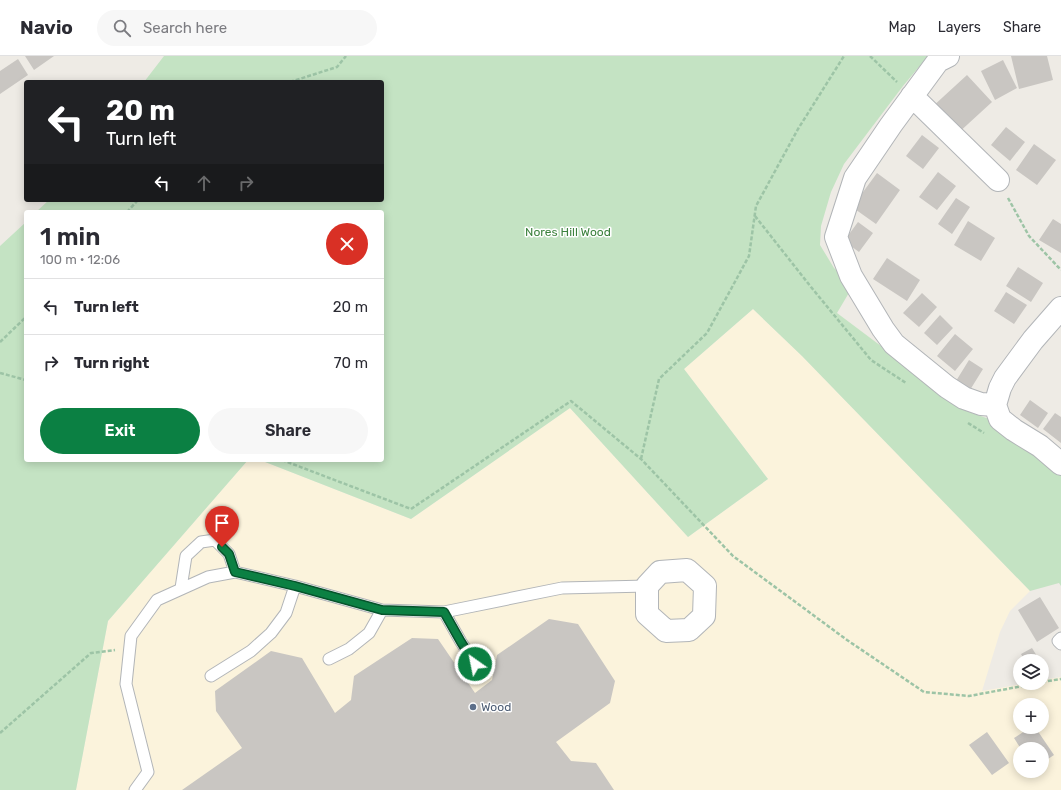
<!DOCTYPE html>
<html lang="en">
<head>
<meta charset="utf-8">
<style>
	body { margin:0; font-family:Rubik,sans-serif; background:#f7f7f7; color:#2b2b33; height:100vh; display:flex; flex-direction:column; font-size:15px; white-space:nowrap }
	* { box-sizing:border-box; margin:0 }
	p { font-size:13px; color:#7c7c81 }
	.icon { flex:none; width:22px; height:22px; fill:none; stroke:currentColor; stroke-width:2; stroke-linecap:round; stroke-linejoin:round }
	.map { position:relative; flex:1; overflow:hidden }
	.details { position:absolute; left:24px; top:154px; width:360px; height:252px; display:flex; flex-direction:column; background:#fff; border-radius:4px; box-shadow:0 2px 10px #0003 }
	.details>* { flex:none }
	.hud { position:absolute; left:24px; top:24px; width:360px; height:122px; border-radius:4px; box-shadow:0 2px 10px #0003; background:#202124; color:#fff; overflow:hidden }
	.fabs { position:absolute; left:1013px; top:598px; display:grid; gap:8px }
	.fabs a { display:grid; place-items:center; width:36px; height:36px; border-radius:50%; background:#fff; box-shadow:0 2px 10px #0003; font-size:20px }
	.pin { position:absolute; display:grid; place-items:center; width:34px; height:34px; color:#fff; margin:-41px -17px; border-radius:50% 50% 50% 0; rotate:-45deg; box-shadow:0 0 4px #0007 }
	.pin .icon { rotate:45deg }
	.me { position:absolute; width:44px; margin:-22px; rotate:327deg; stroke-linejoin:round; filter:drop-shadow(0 0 3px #0008) }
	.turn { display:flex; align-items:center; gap:14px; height:84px; padding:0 16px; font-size:18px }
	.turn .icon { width:52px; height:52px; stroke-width:2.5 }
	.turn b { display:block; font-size:28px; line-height:34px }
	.lanes { display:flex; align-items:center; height:38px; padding:0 16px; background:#0003; justify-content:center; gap:20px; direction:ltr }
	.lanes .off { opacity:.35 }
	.round { display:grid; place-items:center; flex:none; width:42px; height:42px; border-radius:21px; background:#f7f7f7 }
	.summary { display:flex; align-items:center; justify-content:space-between; height:68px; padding:0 16px }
	h1 { font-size:24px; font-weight:600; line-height:30px }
	.cta { display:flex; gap:8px; margin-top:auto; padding:8px 16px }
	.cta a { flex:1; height:46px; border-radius:24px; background:#0b8043; color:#fff; font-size:16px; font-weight:600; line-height:46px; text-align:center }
	.cta a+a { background:#f7f7f7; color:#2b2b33 }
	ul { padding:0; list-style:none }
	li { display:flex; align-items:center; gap:12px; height:56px; padding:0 16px; border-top:1px solid #e1e1e2 }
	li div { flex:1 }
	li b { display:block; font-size:15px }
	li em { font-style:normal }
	header { display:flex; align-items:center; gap:24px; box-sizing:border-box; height:56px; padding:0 20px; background:#fff; border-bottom:1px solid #e1e1e2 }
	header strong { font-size:19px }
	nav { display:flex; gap:22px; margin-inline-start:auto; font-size:14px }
	.search { width:280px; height:36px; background:#f7f7f7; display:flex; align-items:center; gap:10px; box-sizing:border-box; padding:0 14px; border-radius:22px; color:#7c7c81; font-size:15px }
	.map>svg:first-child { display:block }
	.commercial { fill:#fbf3dc; fill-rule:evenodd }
	.green { fill:#c4e3c3 }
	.building { fill:#c9c6c2 }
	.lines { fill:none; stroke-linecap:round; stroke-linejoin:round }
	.lane-casing { stroke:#b2b5b8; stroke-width:13 }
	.street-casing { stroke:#b2b5b8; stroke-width:24 }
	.path { stroke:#9dc4a6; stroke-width:2.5; stroke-dasharray:4 2; stroke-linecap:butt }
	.lane { stroke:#fff; stroke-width:11 }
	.street { stroke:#fff; stroke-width:22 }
	.route-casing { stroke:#07532c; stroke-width:10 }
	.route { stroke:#0b8043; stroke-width:7 }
	.service-dot { fill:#5c6f8a; stroke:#fff; stroke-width:1.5 }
	.labels { text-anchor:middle; stroke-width:3; stroke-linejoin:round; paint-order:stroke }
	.park-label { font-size:12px; fill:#3d823e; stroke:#fff }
	.service-label { font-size:12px; fill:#4e5e75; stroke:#fff; text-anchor:start }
</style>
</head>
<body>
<header>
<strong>Navio</strong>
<div class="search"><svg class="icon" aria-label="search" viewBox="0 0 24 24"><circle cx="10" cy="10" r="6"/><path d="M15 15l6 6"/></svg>Search here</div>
<nav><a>Map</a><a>Layers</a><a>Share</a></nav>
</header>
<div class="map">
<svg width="1061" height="734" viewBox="0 0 1061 734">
	<rect width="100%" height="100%" fill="#eeebe5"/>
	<path class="commercial" d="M753,253l49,47 228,235 -20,20 -10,21 -18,59 46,-8h14v-3l19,-3v113h-985l32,-169 140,-161h12l151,59 159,-111 118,129 80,-58 -84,-110zM1020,649h22v22h-22zM1020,693h22v22h-22z"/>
	<path class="green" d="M164,0h764l-25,30 -59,78 -13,28 -10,34 -1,19 14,23 11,10 5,13 -13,22 132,99 29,10 63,49v115l-2,-3 -29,8 -228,-235 -49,-47 -69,60 84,110 -80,58 -118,-129 -159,111 -151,-59h122v-248h-346l13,-12h333v-118h-238z
		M26,166v238h222l-140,161 -32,169h-76v-544z"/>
	<path class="building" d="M25,0h29l-20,14z
		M1011,0h36l6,24 -34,9z
		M18,3l10,16 -28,19v-23z
		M1003,4l14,28 -22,12 -14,-29z
		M967,19l25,27 -36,33 -25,-27z
		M1006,71l19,15 -15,19 -19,-16z
		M922,79l17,13 -16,21 -17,-13z
		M1034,88l22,16 -19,25 -21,-15z
		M938,116l18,14 -19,24 -18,-13z
		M877,117l23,17 -24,34 -24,-17z
		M956,142l14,9 -18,27 -14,-10z
		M1053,163l8,5v29l-22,-13z
		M968,165l27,17 -14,23 -27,-16z
		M858,166l15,11 -14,19 -15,-11z
		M887,202l33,22 -13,21 -34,-22z
		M1018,211l25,16 -12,19 -25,-16z
		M1006,236l21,13 -13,19 -20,-13z
		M922,237l15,14 -18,20 -16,-14z
		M940,259l13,13 -16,17 -13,-12z
		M955,278l18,15 -18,22 -18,-15z
		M969,304l14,9 -13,21 -14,-9z
		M1030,344l18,13 -10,15 -18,-13z
		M1055,357l6,4v26l-18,-14z
		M1040,541l19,31 -22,14 -19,-32z
		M549,563l29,5 37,57 -5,22 -54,39 15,19 25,2 18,27h-432l60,-42 -26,-37 -1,-20 56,-40 31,7 33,55 16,-13 3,-24 58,-38 26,1 37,54 17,-13 5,-25z
		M1032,592l8,13h-15l-4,-7z
		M1031,671h4l19,28 -12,8v-14h-21l-7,-11z
		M987,676l22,31 -17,12 -23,-30z"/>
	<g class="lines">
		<g class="lane-casing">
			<path id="lane" d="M181,532l5,-32 15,-14 14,-2 14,14 6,18
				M444,556l17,30 21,32
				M1061,582l-3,3 3,3
				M329,603l20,-10 20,-16 13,-23
				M211,620l40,-25 20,-18 15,-20 9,-27
				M135,734l13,-18 -22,-88 5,-48 26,-36 51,-23 27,-5 60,14 87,24 62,2 118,-24 85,-2"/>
		</g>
		<g class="street-casing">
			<path id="street" d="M948,0l-10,5 -47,64 -36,53 -19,59 15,39 32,53 11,15 53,43 17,11 17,6 14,1
				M912,40l86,84
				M1061,252l-28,32 -28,38 -5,10 -5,17 5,14 14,11 26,16 21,18
				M687,514l18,16 -1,30 -15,14 -23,1 -19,-17v-28l13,-14z"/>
		</g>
		<path class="path" d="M870,0l27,26
			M290,26l47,-15 9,-11
			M1008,142l21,38 32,34
			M127,156l11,-12
			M755,160l56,71 60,73 35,23
			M0,286l26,-25
			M0,317l26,7
			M968,367l16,10
			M641,403l18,-80 48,-46 42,-77 7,-50 42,-77 46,-73
			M282,404l129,49 160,-108 70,58 92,97 114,84 77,52 45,4 70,-13
			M1042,626l19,-3
			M0,677l91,-80 24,-3"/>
		<use href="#lane" class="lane"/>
		<use href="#street" class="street"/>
	</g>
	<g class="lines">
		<g class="route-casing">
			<path id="route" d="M222,491l7,7 6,18 60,14 87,24 62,2 17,30 14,22"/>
		</g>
		<use href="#route" class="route"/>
	</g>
	<circle class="service-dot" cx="473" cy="651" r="4"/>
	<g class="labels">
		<g class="park-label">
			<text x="568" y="180">Nores Hill Wood</text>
		</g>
		<g class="service-label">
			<text x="481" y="655">Wood</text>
		</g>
	</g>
</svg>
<div class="fabs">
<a><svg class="icon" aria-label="layers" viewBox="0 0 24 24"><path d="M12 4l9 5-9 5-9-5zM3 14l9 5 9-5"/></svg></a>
<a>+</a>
<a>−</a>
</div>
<div class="pin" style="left:222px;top:491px;background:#d93025"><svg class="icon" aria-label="arrive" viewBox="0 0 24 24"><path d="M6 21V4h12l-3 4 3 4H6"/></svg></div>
<svg class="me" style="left:475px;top:608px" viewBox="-20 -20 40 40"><circle r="17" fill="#0b8043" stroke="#fff" stroke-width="3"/><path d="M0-11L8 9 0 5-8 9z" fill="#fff"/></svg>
<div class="hud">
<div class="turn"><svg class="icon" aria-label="left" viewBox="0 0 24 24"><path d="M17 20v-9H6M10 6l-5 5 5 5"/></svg><div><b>20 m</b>Turn left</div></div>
<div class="lanes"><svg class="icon" aria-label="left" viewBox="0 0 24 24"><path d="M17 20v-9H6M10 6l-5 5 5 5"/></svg><svg class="icon off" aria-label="ahead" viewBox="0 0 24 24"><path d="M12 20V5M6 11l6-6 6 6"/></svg><svg class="icon off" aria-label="right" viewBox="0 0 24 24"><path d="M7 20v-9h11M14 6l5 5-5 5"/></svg></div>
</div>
<section class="details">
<div class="summary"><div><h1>1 min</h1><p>100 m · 12:06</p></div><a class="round" style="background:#d93025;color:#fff"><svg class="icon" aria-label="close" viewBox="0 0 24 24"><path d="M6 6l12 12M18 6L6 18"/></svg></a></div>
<ul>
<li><svg class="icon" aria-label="left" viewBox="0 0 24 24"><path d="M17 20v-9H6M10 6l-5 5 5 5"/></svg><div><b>Turn left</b></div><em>20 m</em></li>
<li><svg class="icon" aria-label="right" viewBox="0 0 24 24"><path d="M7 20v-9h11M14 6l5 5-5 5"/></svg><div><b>Turn right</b></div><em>70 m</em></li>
</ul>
<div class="cta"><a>Exit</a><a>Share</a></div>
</section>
</div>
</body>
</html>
